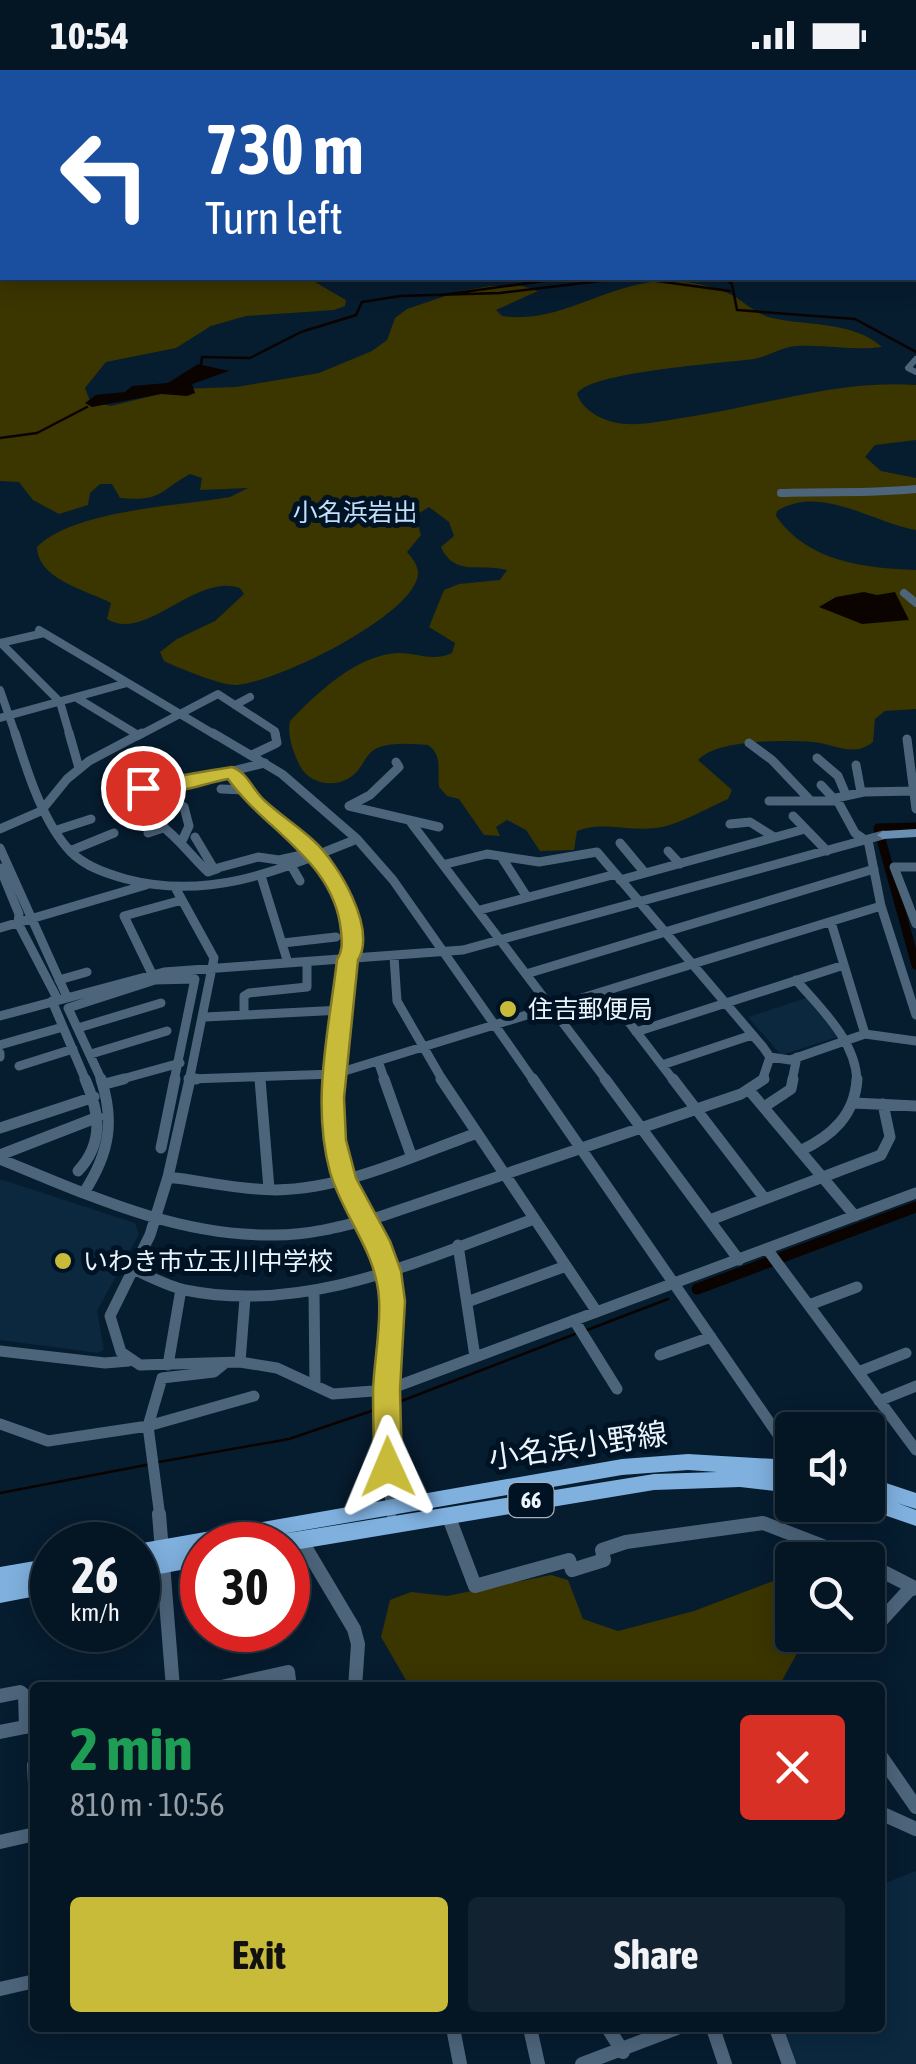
<!DOCTYPE html>
<html lang="en">
<head>
<meta charset="utf-8">
<style>
	body { margin:0; font-family:"Asap Condensed","Noto Sans JP",sans-serif; background:#122230; color:#f1f3f6; height:100vh; display:flex; flex-direction:column; font-size:38px; white-space:nowrap }
	* { box-sizing:border-box; margin:0 }
	p { font-size:32px; color:#979fa6 }
	.icon { flex:none; width:55px; height:55px; fill:none; stroke:currentColor; stroke-width:2; stroke-linecap:round; stroke-linejoin:round }
	.map { position:relative; flex:1; overflow:hidden }
	.details { position:absolute; left:30px; top:1612px; width:855px; height:350px; display:flex; flex-direction:column; background:#041523; border-radius:10px; box-shadow:0 5px 25px #0003,0 0 0 2px #253441 }
	.details>* { flex:none }
	.guide { position:absolute; left:0px; top:0px; width:918px; height:210px; box-shadow:0 5px 25px #0003,0 0 0 2px #253441; background:#1a4fa0; color:#fff; overflow:hidden }
	.buttons { position:absolute; left:775px; top:1342px; display:grid; gap:20px }
	.buttons a { display:grid; place-items:center; width:110px; height:110px; border-radius:10px; background:#041523; box-shadow:0 5px 25px #0003,0 0 0 2px #253441; font-size:50px }
	.speed { position:absolute; left:30px; top:1452px; display:flex; gap:20px; font-size:50px; font-weight:700; text-align:center }
	.speed>* { display:grid; place-content:center; width:130px; height:130px; border-radius:50%; background:#041523; box-shadow:0 5px 25px #0003,0 0 0 2px #253441; line-height:1 }
	.speed small { font-size:25px; font-weight:400 }
	.speed .limit { border:15px solid #d22; background:#fff; color:#111 }
	.pin { position:absolute; display:grid; place-items:center; width:85px; height:85px; color:#fff; margin:-42px; border:5px solid #fff; border-radius:50%; box-shadow:0 2px 10px #0007 }
	.me { position:absolute; width:110px; margin:-55px; rotate:359deg; stroke-linejoin:round; filter:drop-shadow(0 0 8px #0008) }
	.turn { display:flex; align-items:center; gap:35px; height:210px; padding:0 40px; font-size:45px }
	.turn .icon { width:130px; height:130px; stroke-width:2.5 }
	.turn b { display:block; font-size:70px; line-height:85px }
	.round { display:grid; place-items:center; flex:none; width:105px; height:105px; border-radius:10px; background:#122230 }
	.overview { display:flex; align-items:center; justify-content:space-between; height:170px; padding:0 40px }
	h1 { font-size:60px; font-weight:700; line-height:75px; color:#1e9e55 }
	.cta { display:flex; gap:20px; margin-top:auto; padding:20px 40px }
	.cta a { flex:1; height:115px; border-radius:10px; background:#c9bb3a; color:#111; font-size:40px; font-weight:700; line-height:115px; text-align:center }
	.cta a+a { background:#122230; color:#f1f3f6 }
	.status { display:flex; justify-content:space-between; align-items:center; height:70px; padding:0 50px; background:#041523; direction:ltr }
	.status svg { height:28px; fill:currentColor }
	.map>svg:first-child { display:block }
	.built { fill:#0b283f }
	.green { fill:#3b3500 }
	.water { fill:#0b0300 }
	.lines { fill:none; stroke-linecap:round; stroke-linejoin:round }
	.stream { stroke:#0b0300; stroke-width:2.5 }
	.canal-far1 { stroke:#0b0300; stroke-width:9 }
	.canal { stroke:#0b0300; stroke-width:11 }
	.river { fill:#0b0300; fill-rule:evenodd }
	.street-far4 { stroke:#4d657b; stroke-width:6 }
	.street-far3 { stroke:#4d657b; stroke-width:8 }
	.street-far2 { stroke:#4d657b; stroke-width:9 }
	.street-far1 { stroke:#4d657b; stroke-width:11 }
	.street { stroke:#4d657b; stroke-width:14 }
	.secondary { fill:#698fb2; fill-rule:evenodd }
	.primary { fill:#7fb0de; fill-rule:evenodd }
	.highway { fill:#9ecefa; fill-rule:evenodd }
	.route { fill:#c9bb3a; stroke:#837a26; stroke-width:2.5 }
	.poi-dot { fill:#c9bb3a; stroke:#001325; stroke-width:4 }
	.labels { text-anchor:middle; stroke-width:10; stroke-linejoin:round; paint-order:stroke }
	.shield { fill:#001325; stroke:#a5b0bc; stroke-width:2.5 }
	.shield-label { font-size:22px; font-weight:bold; fill:#ecf4fc }
	.far-quarter-label { font-size:25px; fill:#c4dff9; stroke:#001325 }
	.poi-label { font-size:25px; fill:#ecf4fc; stroke:#001325; text-anchor:start }
	.near-street-label { font-size:30px; fill:#ecf4fc; stroke:#001325 }
</style>
</head>
<body>
<div class="status"><b>10:54</b><svg viewBox="0 0 49 12"><path d="M0 12V9h3v3zM5 12V6h3v6zM10 12V3h3v9zM15 12V0h3v12zM26 1h20v11H26zM47 4h2v5h-2z"/></svg></div>
<div class="map">
<svg width="916" height="1994" viewBox="0 0 916 1994">
	<rect width="100%" height="100%" fill="#061c2f"/>
	<path class="built" d="M806,928l32,39 -57,18 -33,-38z
		M0,1109l135,44 4,11 -42,77 7,39 -6,3 -98,-13z
		M916,1801v193h-121l-14,-36h99v-143z"/>
	<path class="green" d="M574,0h342v28l-1,-26z
		M0,135l2,73h306l38,22 -1,6 -11,4 -88,6 -35,10 -35,22 -70,14 -21,26 5,13 21,5 69,-17 56,-2 83,-14 53,-22 15,-11 8,-22 12,-9 53,-18 31,-5h31l16,5 -42,19 6,6c57,9 107,-34 163,-35 22,0 48,4 67,14 14,8 25,20 40,23 35,8 81,3 110,29 -29,4 -57,-3 -85,-1 -16,1 -27,10 -43,13 -30,4 -166,13 -177,35 7,19 30,29 49,30 20,1 42,-4 62,-7 75,-11 151,-38 228,-32v55l-41,5 -10,12 16,14 35,7v52c-45,-8 -96,-46 -139,-19l-1,5c32,46 88,52 140,54v139l-31,2 -10,8 -2,23c-21,16 -37,2 -60,0 -29,-2 -95,-3 -115,18l34,30 -4,9c-18,8 -49,25 -66,28 -29,6 -61,-7 -85,4l-3,19 -34,1 -14,-21 -19,-10 -11,7 4,9 -16,-1 -25,-36 -12,-3 -8,-9c-2,-16 4,-32 -11,-42 -15,-1 -34,-3 -48,2 -12,4 -14,13 -21,22 -15,21 -48,18 -59,-3 -7,-14 -13,-30 -10,-45 28,-29 68,-67 109,-68 20,0 33,9 53,0l3,-10 -26,-16 15,-37 15,-6 41,-4 7,-10c-26,-7 -53,7 -66,-23l13,-11 -5,-14 -20,-15 -14,9 6,19 -14,17c6,7 14,17 10,27 -12,40 -139,103 -181,106 -13,1 -58,-17 -72,-24l-4,-9 17,-13 38,-18 29,-27 -4,-6c-44,-16 -95,55 -133,31l4,-16c-24,-13 -73,-23 -74,-56 37,-37 141,-41 193,-50l18,-9 -48,2 2,-12 -12,-4c-31,17 -28,28 -70,24l-8,-14h-12l-10,9 -2,12 -29,9 -26,-14 -14,-18 -19,-1z
		M792,1504v61h15l-29,53 -368,-1 -29,-50 9,-37 21,-8 36,4 104,-21 17,5 15,39 35,12 76,-20z"/>
	<path class="water" d="M198,294l31,7 -37,13 3,9 -8,3 -26,-2 -69,13 -7,-4 11,-8 29,-3 7,-6 36,-3z
		M864,522l13,3 18,-3 14,28 -47,4 -43,-17 17,-10z"/>
	<g class="lines">
		<path class="stream" d="M635,208l95,13
			M723,208l9,6 5,26 118,9 61,33
			M442,225l123,-17
			M201,296l1,-9 48,1 51,-26 55,-17 6,-13 38,-6 100,-3 125,-15
			M0,368l37,-5 50,-26
			M587,1260l81,-31
			M391,1335l184,-71
			M159,1392l130,-23 94,-32
			M0,1423l151,-29"/>
		<path class="canal-far1" d="M916,757l-38,1 38,137"/>
		<path class="canal" d="M697,1219l219,-82"/>
		<path class="river" d="M915,62h1v4h-1z"/>
		<path class="street-far4" d="M916,289l-8,9 8,4"/>
		<path class="street-far3" d="M781,423c46,-2 89,1 135,-4
			M904,523l12,10
			M39,560l178,106
			M0,573l44,-10
			M1,573l59,59 10,34
			M0,620l16,46
			M77,628l61,37
			M235,635l15,-8
			M0,648l127,-35
			M138,666l80,-42 57,37 1,5"/>
		<path class="street-far2" d="M15,663c12,38 28,90 56,119 15,15 36,22 55,27 84,22 154,-9 231,-40
			M69,663l10,35
			M213,663l69,41 75,65 36,41 141,201
			M907,669l9,70
			M749,673l23,17 37,39
			M252,685l25,-12 -2,-10
			M817,688l21,18 8,19
			M396,692l3,5 -29,28 -21,11 90,21
			M856,695l5,27
			M233,702l21,30 56,45 26,35 10,22 6,36 -18,141
			M821,715l14,15
			M221,719l23,1
			M128,722l23,-5 12,2
			M769,731h66
			M163,744l-6,8c21,15 33,33 51,50l9,-3
			M793,746l34,35
			M409,750l198,261
			M730,754l20,-2 24,15
			M0,759l41,-18 26,-32 22,-18 53,-28
			M57,760l34,-11
			M148,763l15,-5
			M195,767l19,32 44,-12 21,3 32,-7
			M865,770l-10,-7 -19,-35 28,-6 50,-1
			M868,770l13,66 35,109
			M182,771l7,-15 -5,-19 -22,-15 2,-4 101,-25
			M620,773l25,30
			M0,778l67,149
			M70,781l44,-18
			M668,781l12,13
			M502,788l25,39
			M446,794l41,-10 52,8 58,-10 166,195 7,10 -8,24
			M292,797l8,14
			M916,797h-22l22,57
			M0,798l19,46 -1,9 40,77
			M262,809l26,84
			M620,810l185,-51
			M176,819l38,69 -25,123
			M480,840l136,-36
			M0,858l146,-43
			M283,873l53,-6
			M394,887l3,44 46,80
			M526,904l348,-105
			M59,910l28,-8
			M155,910l40,-1 -21,102
			M796,910c25,29 60,61 61,101
			M605,921l69,90
			M52,931l34,80
			M244,945v-19l5,-3 58,-6v-25
			M0,946l164,-44 299,-22 420,-115
			M205,947l137,-7
			M78,958l83,-25
			M636,962l208,-67
			M865,964l51,7
			M0,975l63,-18
			M0,983v4
			M91,984l76,-23
			M770,987l20,3 75,-26 -34,-112
			M378,991l7,20
			M662,995l90,-30
			M19,996l54,-17
			M260,1007v4
			M189,1009l146,-5 546,-168
			M102,1011l-34,-73 87,-28 -31,-64 58,-16
			M115,1011l65,-18
			M792,1011l5,-24"/>
		<path class="street-far1" d="M189,1009h7
			M190,1009l-22,98 -18,58 -40,81 11,36 19,13 100,-3 37,6 56,26 54,-4 529,-197
			M260,1009l9,110
			M334,1009v61l10,37 33,64 15,60 -5,89 4,123
			M384,1009l27,76
			M441,1009l156,233
			M533,1009l259,376
			M605,1009l134,181
			M673,1009l92,120
			M105,1014l19,-5
			M749,1020l106,126
			M854,1033l62,3
			M764,1037l27,-18 2,-10
			M0,1058l94,-31
			M161,1078l14,-69
			M800,1081c32,-15 55,-36 57,-72
			M0,1085l98,-38
			M0,1089c88,36 178,78 275,76 37,0 72,-10 107,-19l359,-122 23,-15
			M78,1101c27,-29 21,-60 7,-92
			M168,1107c36,4 72,13 108,13 69,-1 137,-34 201,-57
			M85,1121c24,-38 30,-69 16,-112
			M710,1150l171,-65 9,-18 -7,-33
			M458,1175l17,112
			M767,1179l149,201
			M135,1200c16,7 33,16 50,20 120,25 239,-31 349,-71
			M314,1222l1,93
			M467,1232l99,-36
			M809,1235l48,-18
			M574,1250l43,69
			M0,1281l105,12 24,-2
			M660,1285l51,-18
			M240,1292l5,-64
			M168,1295l13,-76
			M858,1302l48,-19
			M879,1331l37,-15
			M0,1354l48,17 100,-15 12,91
			M148,1356l14,-48 52,-6 11,-9
			M148,1356l106,-30"/>
		<path class="street" d="M159,1444l14,174
			M448,1445l27,71 94,-26 3,10 32,-10 -2,-10 24,-8 137,-19 96,37
			M301,1470l53,89 4,15 -3,44
			M868,1494l47,24
			M865,1568l44,-48 7,-2
			M217,1618l71,-16 2,16
			M0,1626l20,-4 5,4 1,31
			M0,1662l35,-7
			M880,1685l36,52
			M34,1695l1,20
			M880,1747l5,-2 31,14
			M0,1772l35,-8
			M0,1919l35,-8
			M453,1958l7,36
			M530,1958l8,36
			M608,1958l15,24
			M713,1958l12,36
			M776,1958l13,36
			M582,1994l95,-36"/>
		<path class="secondary" d="M916,759v8l-33,2 -6,-4 6,-4z"/>
		<path class="primary" d="M915,74h1v4h-1z
			M0,113h2v4l-2,1z
			M688,1384l104,6v16l-14,-1 14,2v16l-52,-6 -86,3 -366,61v-6h-27l3,-6 7,-3 -49,9h-20v21l-64,12v-18l43,-8 -43,8v-15h-7l491,-86zM688,1400l29,2 -63,2 -378,61 346,-60z
			M868,1407l48,16v16l-19,-6 19,7v16l-55,-19 -1,-2h8z
			M52,1488v35l-52,10v-18l4,-1 -4,1v-18z"/>
		<path class="highway" d="M521,0h8l2,2h-8z
			M915,164h1v6h-1z"/>
	</g>
	<path class="route" d="M232,697c15,5 21,23 32,33 16,15 34,26 50,41 24,22 63,87 44,119l-14,138 2,42 10,38 34,63 11,30 4,30 -5,89 2,77 -4,9 -10,3 -10,-3 -4,-9c0,-25 -1,-51 -1,-76 1,-30 8,-62 6,-92 -3,-49 -36,-82 -49,-127 -19,-69 -1,-143 7,-212 6,-10 5,-17 4,-29 -7,-71 -76,-100 -113,-152 -25,4 -75,25 -94,9 10,-7 79,-18 98,-21z"/>
	<g class="poi-dot">
		<circle cx="508" cy="939" r="10"/>
		<circle cx="63" cy="1191" r="10"/>
	</g>
	<g class="labels">
		<rect class="shield" x="508.5" y="1413" width="45" height="34" rx="8"/>
		<g class="shield-label">
			<text x="531" y="1438">66</text>
		</g>
		<g class="far-quarter-label">
			<text x="355" y="451">小名浜岩出</text>
		</g>
		<g class="poi-label">
			<text x="528" y="948">住吉郵便局</text>
			<text x="83" y="1200">いわき市立玉川中学校</text>
		</g>
		<g class="near-street-label">
			<text transform="translate(578 1376) rotate(-8)" y="10">小名浜小野線</text>
		</g>
	</g>
</svg>
<div class="buttons">
<a><svg class="icon" aria-label="sound" viewBox="0 0 24 24"><path d="M4 9h4l5-4v14l-5-4H4zM17 9q2 3 0 6"/></svg></a>
<a><svg class="icon" aria-label="search" viewBox="0 0 24 24"><circle cx="10" cy="10" r="6"/><path d="M15 15l6 6"/></svg></a>
</div>
<div class="speed"><div>26<small>km/h</small></div><div class="limit">30</div></div>
<div class="pin" style="left:143px;top:718px;background:#d93025"><svg class="icon" aria-label="arrive" viewBox="0 0 24 24"><path d="M6 21V4h12l-3 4 3 4H6"/></svg></div>
<svg class="me" style="left:388px;top:1397px" viewBox="-20 -20 40 40"><path d="M0-17L14 15 0 8-14 15z" fill="#c9bb3a" stroke="#fff" stroke-width="4"/></svg>
<div class="guide">
<div class="turn"><svg class="icon" aria-label="left" viewBox="0 0 24 24"><path d="M17 20v-9H6M10 6l-5 5 5 5"/></svg><div><b>730 m</b>Turn left</div></div>
</div>
<section class="details">
<div class="overview"><div><h1>2 min</h1><p>810 m · 10:56</p></div><a class="round" style="background:#d93025;color:#fff"><svg class="icon" aria-label="close" viewBox="0 0 24 24"><path d="M6 6l12 12M18 6L6 18"/></svg></a></div>
<div class="cta"><a>Exit</a><a>Share</a></div>
</section>
</div>
</body>
</html>
